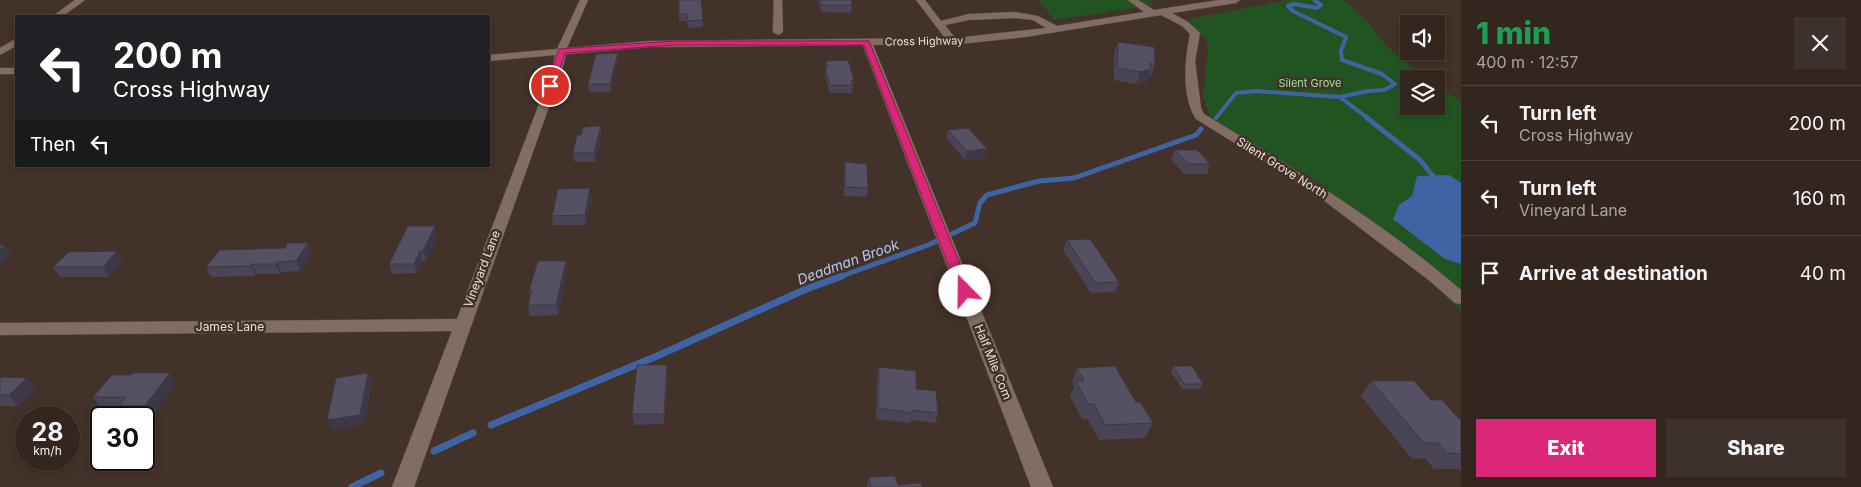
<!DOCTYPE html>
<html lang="en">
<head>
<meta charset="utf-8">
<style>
	body { margin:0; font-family:Inter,sans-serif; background:#3d322c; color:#f1f3f6; height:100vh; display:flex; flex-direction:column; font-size:19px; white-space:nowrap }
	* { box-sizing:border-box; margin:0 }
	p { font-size:16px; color:#a8a5a4 }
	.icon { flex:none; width:28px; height:28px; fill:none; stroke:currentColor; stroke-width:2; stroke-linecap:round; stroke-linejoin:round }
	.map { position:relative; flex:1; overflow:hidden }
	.drawer { display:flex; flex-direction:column; background:#32261f; width:400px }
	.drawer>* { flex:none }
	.hud { position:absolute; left:15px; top:15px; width:475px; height:152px; border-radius:0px; box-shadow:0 2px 8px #0003,0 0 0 1px #4d433d; background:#202124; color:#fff; overflow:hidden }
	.tools { position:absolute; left:1400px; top:15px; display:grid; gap:10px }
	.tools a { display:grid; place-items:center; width:45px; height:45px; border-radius:0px; background:#32261f; box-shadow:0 2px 8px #0003,0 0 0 1px #4d433d; font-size:25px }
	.speed { position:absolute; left:15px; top:406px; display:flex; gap:10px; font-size:25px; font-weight:700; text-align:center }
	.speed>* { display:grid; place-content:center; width:65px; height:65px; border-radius:50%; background:#32261f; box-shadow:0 2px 8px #0003,0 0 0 1px #4d433d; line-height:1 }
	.speed small { font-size:12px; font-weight:400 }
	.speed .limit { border:2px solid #111; border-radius:8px; background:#fff; color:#111 }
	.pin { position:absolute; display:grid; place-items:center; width:42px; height:42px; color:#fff; margin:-21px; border:2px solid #fff; border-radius:50%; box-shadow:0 1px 5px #0007 }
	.me { position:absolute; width:55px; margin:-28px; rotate:338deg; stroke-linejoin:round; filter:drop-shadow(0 0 4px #0008) }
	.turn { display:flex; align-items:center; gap:18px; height:105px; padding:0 15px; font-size:22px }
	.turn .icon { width:65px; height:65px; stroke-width:2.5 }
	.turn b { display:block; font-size:35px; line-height:42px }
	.then { display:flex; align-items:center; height:48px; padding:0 15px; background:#0003; gap:10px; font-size:19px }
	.round { display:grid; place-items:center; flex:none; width:52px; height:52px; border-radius:0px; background:#3d322c }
	.head { display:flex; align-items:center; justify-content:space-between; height:85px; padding:0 15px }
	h1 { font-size:30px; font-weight:800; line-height:38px; color:#1e9e55 }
	.button { display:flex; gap:10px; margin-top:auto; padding:10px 15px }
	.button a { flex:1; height:58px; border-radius:0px; background:#db2777; color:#fff; font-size:20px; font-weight:800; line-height:58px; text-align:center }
	.button a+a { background:#3d322c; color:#f1f3f6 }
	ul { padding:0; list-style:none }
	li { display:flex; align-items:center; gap:15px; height:75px; padding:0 15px; border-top:1px solid #4d433d }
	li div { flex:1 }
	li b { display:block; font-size:19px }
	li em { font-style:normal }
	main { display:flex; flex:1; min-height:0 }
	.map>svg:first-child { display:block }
	.green { fill:#225421 }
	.water { fill:#3f64a3 }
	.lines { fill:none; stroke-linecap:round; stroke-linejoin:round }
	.stream-far2 { stroke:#3f64a3; stroke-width:4 }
	.stream-far1 { stroke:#3f64a3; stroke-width:5 }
	.stream { stroke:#3f64a3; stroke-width:7 }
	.minor-casing { stroke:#5f5149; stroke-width:1 }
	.minor { fill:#816d63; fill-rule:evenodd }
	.wall { fill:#494554 }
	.shaded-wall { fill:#3c3845 }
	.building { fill:#555062; stroke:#3c3845 }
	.route { fill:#db2777; stroke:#8e194d }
	.labels { text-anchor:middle; stroke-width:5; stroke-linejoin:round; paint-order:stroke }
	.far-street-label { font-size:11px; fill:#eadfd9; stroke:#433229 }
	.far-park-label { font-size:11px; fill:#97e894; stroke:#433229 }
	.street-label { font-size:12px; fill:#eadfd9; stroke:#433229 }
	.water-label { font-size:14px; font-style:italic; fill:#b4caee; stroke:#433229 }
</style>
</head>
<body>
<main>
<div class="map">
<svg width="1461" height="487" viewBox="0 0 1461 487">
	<rect width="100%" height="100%" fill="#433229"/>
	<path class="green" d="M1039,0h109l6,5 -100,15z
		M1288,0h56l23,21 19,25 41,33h-18v27h27v-20l25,15v210l-104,-96 -44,-37 -69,-35 -31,-20 -10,-26 5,-48 -2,-11 -28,-17z"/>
	<path class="water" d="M1449,175l12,8v81l-16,-5 -52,-40 6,-14 13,-9 5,-20z"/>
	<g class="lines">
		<path class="stream-far2" d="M1340,97l29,22
			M1216,118l20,-25 20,-2 84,6 28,-6 16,-1 11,-6 -13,-10 -40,-14 -1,-9 5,-14 -53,-26 -5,-5 6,-2 23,4 4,-3 -7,-5"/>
		<path class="stream-far1" d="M1367,118l53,42 17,21
			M839,277l89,-32 47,-22 5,-20 7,-8 52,-14 35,-3 122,-43 5,-6"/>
		<path class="stream" d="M491,425l166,-69 147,-66 38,-14
			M434,451l39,-18
			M352,487l29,-14"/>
		<g class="minor-casing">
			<path id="minor" d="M75,0h10l-22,16h-10z
				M580,0h8l-21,48 83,-7 295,-3 -29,-38h9l16,21 28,-7 46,-2 23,4 19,10 87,-14 -16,-12h10l16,10 65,-10h21l-4,3 -64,10 16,9 12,11 -5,28 6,47 3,6c89,54 178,108 257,176v14l-6,-1 -25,-22 -120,-91 -114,-71c-15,-23 -11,-60 -6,-85l-8,-8 -21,-11 -136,22 -56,6 -96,2 180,442h-22l-168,-442 -213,2 -84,7 -4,16 -148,417h-22l60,-156 -452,4v-12l457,-4 95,-249 3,-15 -66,6v-6l68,-6zM1015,18l18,2 13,8 -91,10 -10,-13 24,-5z
				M774,0h8l1,32 -5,3 -5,-3z
				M16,39v7l-16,9v-7z
				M0,68h16v6h-16z"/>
		</g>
		<use href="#minor" class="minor"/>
	</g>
	<path class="wall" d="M679,0l24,20v7l-15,1 -1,-7h-8z
		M819,0h32l1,5 -1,8 -30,-1z
		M1118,42l37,22 -4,12 -2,-1 -2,6 -11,3 -22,-4v-27z
		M618,53v8l-7,31h-22l-1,-8z
		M826,61l28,19 -2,13h-22l-5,-18z
		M601,126l1,9 -7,27h-20l-2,-9z
		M948,130l39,19 -2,9 -20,2 -18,-21z
		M1175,150l35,14 -3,10h-23l-13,-15z
		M845,162l23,26 -1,9 -23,-1v-24z
		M591,197l-5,28h-33l-1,-9z
		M437,235l-11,26h-4l-5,12 -25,1 -3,-10z
		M1067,240l52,42 -3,10 -25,1 -28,-43z
		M308,243l4,10 -12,18 -19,1 -1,2h-23l-1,2 -45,1 -5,-10 79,-19z
		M123,261l-14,16h-49l-7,-10z
		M567,271l-9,44 -28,1 -2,-11 2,-8 -1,-7z
		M1173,366l30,18 -3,5h-18l-11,-17z
		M879,367l37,22 22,24 -3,10 -24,-3 -1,3 -34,-4 1,-42z
		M1077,368l59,34 17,21 -8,15 -46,2 -11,-21h-6l-12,-23 4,-9 -2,-4z
		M668,376l-4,48 -30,1 -2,-11z
		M0,377l27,1 8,10 -17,18h-18z
		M1371,381l60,19 30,21v48h-27l-9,-11 -13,1 -51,-63z
		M176,383l-28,39h-4v-4h-24l-5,-7 3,-3h-17l-8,-11z
		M869,477l29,8 24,2h-55z"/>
	<path class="shaded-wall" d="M618,53v8l-7,31 -1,-8z
		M1151,69l-4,12 -11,3 4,-12z
		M601,126l1,9 -7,27 -1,-9z
		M987,149l-2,9 -20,2 2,-9z
		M590,188l1,9 -5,28 -1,-10z
		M435,226l2,9 -11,26 -3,-10z
		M308,243l4,10 -12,18 -4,-10z
		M5,245l7,10 -12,11v-16z
		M117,251l6,10 -14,16 -6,-10z
		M420,251l2,10 -5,12 -3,-9z
		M566,261l1,10 -9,44 -2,-10z
		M277,262l4,10 -1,2 -5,-10z
		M252,264l5,10 -1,2 -5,-10z
		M667,365l1,11 -4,48v-10z
		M170,373l6,10 -28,39 -7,-11z
		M368,373l4,10 -8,42 -32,6 -5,-11z
		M27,378l8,10 -17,18 -9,-11z"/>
	<path class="building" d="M679,0h22l2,20 -15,1 -1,-7h-8z
		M821,0h30l1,5h-31z
		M1118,42l36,5 1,17 -5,-1 1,6 -11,3 -23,-4z
		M618,53l-8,31h-22l8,-30z
		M848,60l6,20h-3l2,5h-23l-5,-18h3l-2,-6z
		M601,126l-7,27h-21l4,-18h4l2,-8z
		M968,128l19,21 -20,2 -19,-21z
		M1175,150h22l13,14h-22z
		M845,162l22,2 1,24 -23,-1z
		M590,188l-5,27 -33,1 6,-27z
		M408,226h27l-12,25h-3l-6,13h-25z
		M1090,239l29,43 -24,1 -28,-43z
		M288,243h20l-12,18 -19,1 -2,2h-23l-1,2 -45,1 14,-17 65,-2z
		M0,245h5l-5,5z
		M117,251l-14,16h-50l16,-15z
		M538,261h28l-10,44h-28l4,-15h-3z
		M637,365h30l-3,49h-32z
		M1115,366l21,36h4l13,21 -48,2 -11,-21h-6l-12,-23 8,-1 -7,-12z
		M1173,366h19l11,18h-19z
		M879,367l37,4v18l20,2 2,22 -26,-3v3l-34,-5z
		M133,373h37l-29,38h-26l11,-14h-33l19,-22h20z
		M368,373l-8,42 -33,5 9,-42z
		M0,377l27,1 -18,17h-9z
		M1371,381h43l17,19h11l19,21v33l-14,-1 -9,-10h-14z
		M895,476l3,9 23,-2 1,4h-51l-2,-10z"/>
	<path class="route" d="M674,41h195l102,250 -2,2 -4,2 -7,-4 -94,-246h-190l-109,8 -10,33 -5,3 -4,-3 13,-37z"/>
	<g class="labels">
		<g class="far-street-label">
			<text transform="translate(924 41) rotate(-1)" y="4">Cross Highway</text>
		</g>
		<g class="far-park-label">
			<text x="1310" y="87">Silent Grove</text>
		</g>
		<g class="street-label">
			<text transform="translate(1282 168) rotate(32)" y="4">Silent Grove North</text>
			<text transform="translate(482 269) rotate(-69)" y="4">Vineyard Lane</text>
			<text x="230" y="331">James Lane</text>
			<text transform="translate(993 362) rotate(68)" y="4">Half Mile Com</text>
		</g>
		<g class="water-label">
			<text transform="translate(848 262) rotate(-20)" y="5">Deadman Brook</text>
		</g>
	</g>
</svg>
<div class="tools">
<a><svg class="icon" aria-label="sound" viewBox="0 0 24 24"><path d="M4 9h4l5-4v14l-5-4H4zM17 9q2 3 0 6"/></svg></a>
<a><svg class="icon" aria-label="layers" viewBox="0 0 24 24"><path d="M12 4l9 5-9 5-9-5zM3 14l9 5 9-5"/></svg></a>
</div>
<div class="speed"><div>28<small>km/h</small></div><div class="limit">30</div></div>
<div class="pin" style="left:550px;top:86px;background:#d93025"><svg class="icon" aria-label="arrive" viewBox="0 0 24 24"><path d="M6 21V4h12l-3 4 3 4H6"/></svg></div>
<svg class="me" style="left:965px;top:291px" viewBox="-20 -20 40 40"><circle r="19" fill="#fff"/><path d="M0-13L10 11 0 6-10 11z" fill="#db2777"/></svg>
<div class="hud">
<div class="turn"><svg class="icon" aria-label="left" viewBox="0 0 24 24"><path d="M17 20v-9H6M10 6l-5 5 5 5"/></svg><div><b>200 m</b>Cross Highway</div></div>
<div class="then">Then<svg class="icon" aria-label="left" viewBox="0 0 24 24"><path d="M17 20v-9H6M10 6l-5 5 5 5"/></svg></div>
</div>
</div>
<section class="drawer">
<div class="head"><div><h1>1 min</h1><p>400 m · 12:57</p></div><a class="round"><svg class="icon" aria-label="close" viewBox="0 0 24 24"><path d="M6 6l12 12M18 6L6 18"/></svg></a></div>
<ul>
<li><svg class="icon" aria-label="left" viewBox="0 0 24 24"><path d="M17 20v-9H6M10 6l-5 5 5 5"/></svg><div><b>Turn left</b><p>Cross Highway</p></div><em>200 m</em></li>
<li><svg class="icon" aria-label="left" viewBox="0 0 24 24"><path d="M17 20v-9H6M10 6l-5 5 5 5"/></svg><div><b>Turn left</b><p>Vineyard Lane</p></div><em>160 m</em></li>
<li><svg class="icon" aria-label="arrive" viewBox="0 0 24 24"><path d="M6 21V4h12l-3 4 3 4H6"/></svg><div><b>Arrive at destination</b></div><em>40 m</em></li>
</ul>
<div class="button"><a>Exit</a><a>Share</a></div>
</section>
</main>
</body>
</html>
